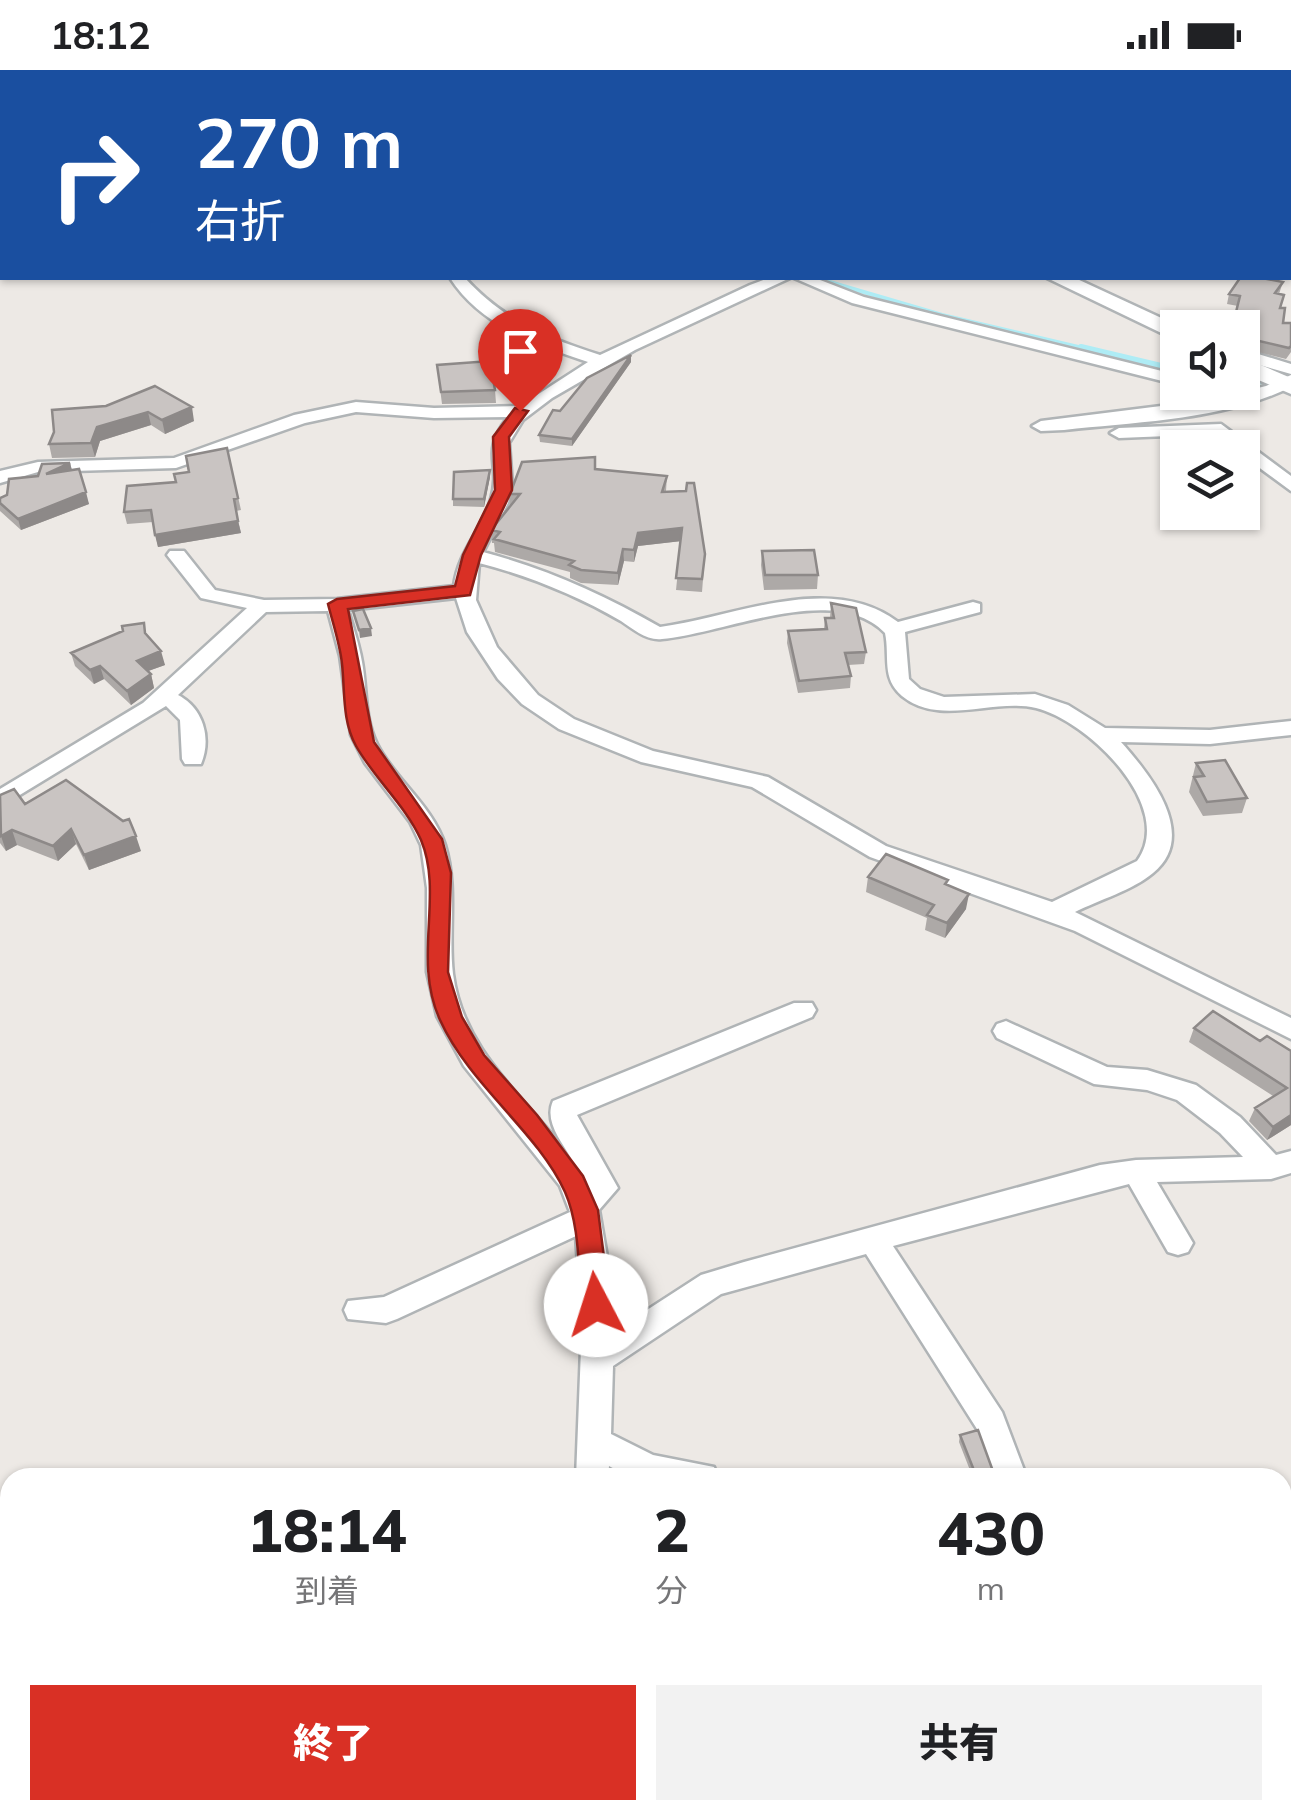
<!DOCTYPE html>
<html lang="ja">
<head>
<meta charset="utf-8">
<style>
	body { margin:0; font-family:Mulish,"Noto Sans JP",sans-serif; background:#f2f2f2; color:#202124; height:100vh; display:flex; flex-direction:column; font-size:38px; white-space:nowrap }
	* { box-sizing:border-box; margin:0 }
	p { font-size:32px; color:#757577 }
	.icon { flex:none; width:55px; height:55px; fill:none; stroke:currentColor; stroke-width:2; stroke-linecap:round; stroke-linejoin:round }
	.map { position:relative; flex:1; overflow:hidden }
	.drawer { position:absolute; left:0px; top:1398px; width:1292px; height:352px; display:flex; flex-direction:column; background:#fff; border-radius:30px 30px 0 0; box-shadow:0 2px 8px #0004 }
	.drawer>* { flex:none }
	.hud { position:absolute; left:0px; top:0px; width:1292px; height:210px; box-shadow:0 2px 8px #0004; background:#1a4fa0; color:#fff; overflow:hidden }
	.buttons { position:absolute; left:1160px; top:240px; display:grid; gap:20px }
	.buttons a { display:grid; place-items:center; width:100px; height:100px; border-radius:0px; background:#fff; box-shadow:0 2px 8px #0004; font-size:50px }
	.pin { position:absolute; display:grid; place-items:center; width:85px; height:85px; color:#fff; margin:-102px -42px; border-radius:50% 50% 50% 0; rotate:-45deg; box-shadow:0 0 10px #0007 }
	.pin .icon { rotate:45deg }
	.me { position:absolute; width:110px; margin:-55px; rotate:355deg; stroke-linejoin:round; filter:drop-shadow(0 0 8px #0008) }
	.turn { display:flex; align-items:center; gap:35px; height:210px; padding:0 30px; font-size:45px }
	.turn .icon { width:130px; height:130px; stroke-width:2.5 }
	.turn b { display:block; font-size:70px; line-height:85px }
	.eta { display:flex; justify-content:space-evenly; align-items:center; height:170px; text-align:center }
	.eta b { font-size:60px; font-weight:800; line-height:70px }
	.action { display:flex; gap:20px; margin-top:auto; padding:20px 30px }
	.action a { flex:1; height:115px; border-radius:0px; background:#d93025; color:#fff; font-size:40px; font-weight:800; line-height:115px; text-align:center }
	.action a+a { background:#f2f2f2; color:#202124 }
	.status { display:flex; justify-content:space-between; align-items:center; height:70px; padding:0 50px; background:#fff; direction:ltr }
	.status svg { height:28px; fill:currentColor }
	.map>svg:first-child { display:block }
	.green { fill:#cee2c5 }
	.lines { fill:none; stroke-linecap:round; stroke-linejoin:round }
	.stream-far1 { stroke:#aeecf5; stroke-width:4 }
	.stream { stroke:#aeecf5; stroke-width:6 }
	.street-casing { stroke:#b0b4b6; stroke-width:5 }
	.secondary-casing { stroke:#b0b4b6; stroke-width:5 }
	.street { fill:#fff; fill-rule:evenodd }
	.secondary { fill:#fff; fill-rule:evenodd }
	.wall { fill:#ada9a7 }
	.shaded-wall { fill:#8d8988 }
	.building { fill:#c9c4c2; stroke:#8d8988; stroke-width:2.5 }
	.route { fill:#d93025; stroke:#8d1f18; stroke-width:2.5 }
</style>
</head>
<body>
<div class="status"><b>18:12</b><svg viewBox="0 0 49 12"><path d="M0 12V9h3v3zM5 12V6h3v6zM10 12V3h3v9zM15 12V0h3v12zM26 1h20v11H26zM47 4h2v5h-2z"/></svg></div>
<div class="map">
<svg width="1291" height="1749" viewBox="0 0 1291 1749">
	<rect width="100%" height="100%" fill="#ede9e5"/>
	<path class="green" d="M315,1740h238l31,9h-272z"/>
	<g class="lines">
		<path class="stream-far1" d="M816,208l126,37 149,35"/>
		<path class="stream" d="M1081,277l97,23
			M1242,309l25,3"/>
		<g class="street-casing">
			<path id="street" d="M84,0h21l1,2h-21z
				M608,0h41l1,2h-41z
				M450,208h15c38,42 82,60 135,77l150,-70 19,-7h21l-155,72 -83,48 -29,22 -14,23 3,42 -4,18 -25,49c64,17 120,42 177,75 75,-10 171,-56 238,-5l75,-20 7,2v8l-75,20 4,47 11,10 24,8 91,-3 33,11 37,23 105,2 81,-9v14l-81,9 -89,-2c27,30 79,93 32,131 -20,17 -54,27 -78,39l216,106v21l-216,-108 -205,-74 -118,-70 -111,-25 -82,-33 -37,-25 -24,-25 -31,-47 -11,-34 -108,12c5,17 11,34 14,52 5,27 2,56 15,82 18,36 55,61 68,101 13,42 3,87 8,129 10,78 74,125 118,184 -10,-17 -27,-37 -18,-57l241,-98h18l4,7 -4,7 -235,98 41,73 -19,22 12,70 2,52 88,-57 43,-13 356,-97 36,-5 107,-3 -23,-24 -43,-33 -30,-10 -53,-6 -97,-46 -4,-7 4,-7 9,-3 101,46 40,3 49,15 44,32 36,38 15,-4v22l-20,6 -114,3 36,61 -5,9 -10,3 -10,-3 -39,-68 -236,62 109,166 25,66h-32l-18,-49 -111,-175 -145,40 -108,72 -2,68 42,21 61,12 4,11h-87l-22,-12 -1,12h-32l6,-155 -6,-87 -179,83 -11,4 -38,-4 -4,-9 4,-9 36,-4 186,-85 -10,-26 -96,-120 -27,-50 -10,-44v-84l-6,-43 -11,-23 -45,-59 -14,-28 -11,-79 -12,-45 -62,1 -88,83c25,13 34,43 23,69h-16l-3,-5 -2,-39 -14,-14 -166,101v-18l143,-86 104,-95 -46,-10 -34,-43 3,-4h14l31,39 49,10 73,-1 117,-13c4,-34 28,-56 37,-87 11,-37 -12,-45 17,-82l-74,1 -78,-6 -51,11 -129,45 -138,4 -38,11v-12l38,-9 136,-4 120,-43 62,-13 78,6 86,-2 68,-44c-53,-18 -107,-36 -138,-84zM479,493c50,13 97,32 142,58 12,8 26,20 41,18 63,-5 172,-58 223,-6 5,24 -4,45 17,63 38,31 91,2 134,12 51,12 141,99 101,153l-85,41 -166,-56 -118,-69 -115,-26 -79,-32 -36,-24 -41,-48 -21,-47z
				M794,208h21l49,19 314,78v10l-326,-82z
				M1242,279l49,15v10l-49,-14z
				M1291,305v12c-67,33 -154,35 -227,43l-23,1 -9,-5 9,-5 168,-21 57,-14z
				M1221,354l70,52v15l-49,-36v-7h-9l-16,-14 -98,4 -9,-5 9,-5z
				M558,1740h38l1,9h-38z"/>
		</g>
		<g class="secondary-casing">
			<path id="secondary" d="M1047,208h28l108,50h-5v13z
				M1242,287l49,21v16l-49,-21z"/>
		</g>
		<use href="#street" class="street"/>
		<use href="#secondary" class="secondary"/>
	</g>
	<path class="wall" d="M1283,212l-4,12 4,29h8v29l-5,7 -44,-11v-20l-4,-22 -11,-2 2,-10z
		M631,285v7l-59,84 -32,-4 -1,-7 21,-24z
		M437,295l58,25 1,13 -54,1z
		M155,316l39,35 -29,13 -14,-9 -51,16 -5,16 -43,1 -3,-14 57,-38z
		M227,378l14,62 -5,1 5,22 -83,14 -5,-25 -26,2 -3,-12 52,-30z
		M70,393l2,7 17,34 -68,26 -21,-19v-13l7,-3 31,-19z
		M595,399l72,7 -1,15 39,63 -3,38 -26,-2 5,-49 -43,5 -4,16 -10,-1 -6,24 -37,-2 -11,-5v-6l-75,-20 -1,-9h-2l-1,-13 19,-24v-12z
		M490,400v7l-6,30 -31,-1v-7z
		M762,481l56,24 -1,14 -53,1 -3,-25z
		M831,533l35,49 -2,12 -16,1 3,11 -1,12 -52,5 -11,-50 1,-12 36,-2 1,-11h5z
		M147,565l18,30 -17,6 3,3 3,14 -23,17 -27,-26 -10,5 -19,-18 -4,-13z
		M1196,693l51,35 -5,15 -39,3 -14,-24z
		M0,725l25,9 116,47 -52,19 -13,-26 -18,17 -41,-16 -11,6 -6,-8z
		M868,807l80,3 -1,5 19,24 -21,29 -20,-8 2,-12 -61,-26z
		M1194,958l66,13 31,10v74l-24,15 -18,-19 6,-13 18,-12 -84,-54z
		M960,1365l34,39 -1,4h-20l-14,-36z"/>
	<path class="shaded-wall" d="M631,285v7l-59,84v-7z
		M192,337l2,14 -29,13 -3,-14z
		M148,342l3,13 -51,16 -5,16 -4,-14 6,-16z
		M70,393l3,12 -27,-1z
		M490,400v7l-6,30v-8z
		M86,422l3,12 -68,26 -3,-11z
		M238,451l3,12 -83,14 -3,-12z
		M682,458v13l-44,5 -4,16v-12l4,-17z
		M623,479l1,12 -6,24v-12z
		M371,558l1,8 -12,2 -1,-8z
		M161,581l4,14 -25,9 -3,-13z
		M100,596l4,13 -10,5 -4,-14z
		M151,604l3,14 -23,17 -4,-14z
		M71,759l5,15 -18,17 -5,-15z
		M12,760l5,15 -11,6 -5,-15z
		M136,766l5,15 -52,19 -5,-15z
		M969,824l-3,15 -21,29 2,-15z
		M1291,1045v10l-24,15 6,-13z"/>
	<path class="building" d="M1240,208h22l21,4 -8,11 9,2 -4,13h5l-2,15h8v23l-2,2 -47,-11v-9h-10l8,-32 -11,-2z
		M631,285l-59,84 -33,-4 14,-25 7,1 27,-33z
		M490,291l5,29 -54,2 -4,-27z
		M155,316l37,21 -30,13 -14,-8 -51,15 -6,16 -42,1 5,-12 -2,-22 54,-4z
		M227,378l11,50 -4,1 4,22 -83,14 -4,-25 -27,2 3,-26 49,-4 -2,-8 15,-2 -3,-16z
		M595,387v12l72,7 -5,16 24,-1 1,-8h7l11,71 -3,25 -26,-1 6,-50 -44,5 -4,17 -11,-1 -5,24 -37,-3 -12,-5 5,-4 -80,-22 6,-7 -9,-2 29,-36h-10l12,-32z
		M70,393l-24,11 33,-5 7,23 -68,27 -18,-16v-5l7,-3 2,-16 29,-3 4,-12z
		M490,400l-6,29h-31l1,-27z
		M814,480l4,25h-53l-3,-24z
		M831,533l25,5 10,44 -21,1 6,23 -52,5 -11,-50 39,-2 -2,-11h9z
		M363,539l8,19 -12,2 -6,-19z
		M144,553l1,10 16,18 -24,10 14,13 -24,17 -27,-25 -10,4 -19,-17 52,-22 -1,-5z
		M1225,690l22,38 -40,4 -13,-25 10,-1 -8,-13z
		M66,710l57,41 6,-2 7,17 -52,19 -13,-26 -18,17 -41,-16 -11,6 -1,-41 14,-6 11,15z
		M886,784l62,26 -3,4 24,10 -22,29 -20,-8 7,-10 -66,-28z
		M1213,941l47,30 7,-5 24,15v64l-18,12 -18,-19 32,-20 -93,-60z
		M978,1360l16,44 -14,4h-3l-17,-43z"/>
	<path class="route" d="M515,338l13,3 -19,26 3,53 -31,65 -11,40 -122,14 26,133 68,97 9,34 -3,99 14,45 22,38 53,60 46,61 15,34 12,95 -4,8 -10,4 -10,-4 -4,-8c-4,-36 -2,-79 -17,-113 -28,-61 -95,-106 -125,-172 -28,-61 4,-125 -19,-180 -15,-34 -47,-62 -65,-94 -14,-25 -11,-55 -14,-82 -2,-20 -9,-40 -14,-60l9,-5 118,-13 8,-31 32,-65 -2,-53z"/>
</svg>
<div class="buttons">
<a><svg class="icon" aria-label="sound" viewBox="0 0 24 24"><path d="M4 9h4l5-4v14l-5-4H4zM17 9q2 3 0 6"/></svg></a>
<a><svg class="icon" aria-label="layers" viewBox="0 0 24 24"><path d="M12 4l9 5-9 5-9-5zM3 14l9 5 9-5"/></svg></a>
</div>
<div class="pin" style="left:520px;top:341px;background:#d93025"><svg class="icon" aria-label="arrive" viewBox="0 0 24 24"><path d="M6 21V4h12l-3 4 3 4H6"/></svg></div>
<svg class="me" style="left:596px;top:1235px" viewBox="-20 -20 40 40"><circle r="19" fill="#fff"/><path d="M0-13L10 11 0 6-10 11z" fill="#d93025"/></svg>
<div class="hud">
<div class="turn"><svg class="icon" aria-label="right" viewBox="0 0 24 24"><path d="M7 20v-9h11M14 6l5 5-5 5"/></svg><div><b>270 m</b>右折</div></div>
</div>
<section class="drawer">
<div class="eta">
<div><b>18:14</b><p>到着</p></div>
<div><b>2</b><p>分</p></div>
<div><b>430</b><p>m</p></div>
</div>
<div class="action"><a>終了</a><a>共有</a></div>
</section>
</div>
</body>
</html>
